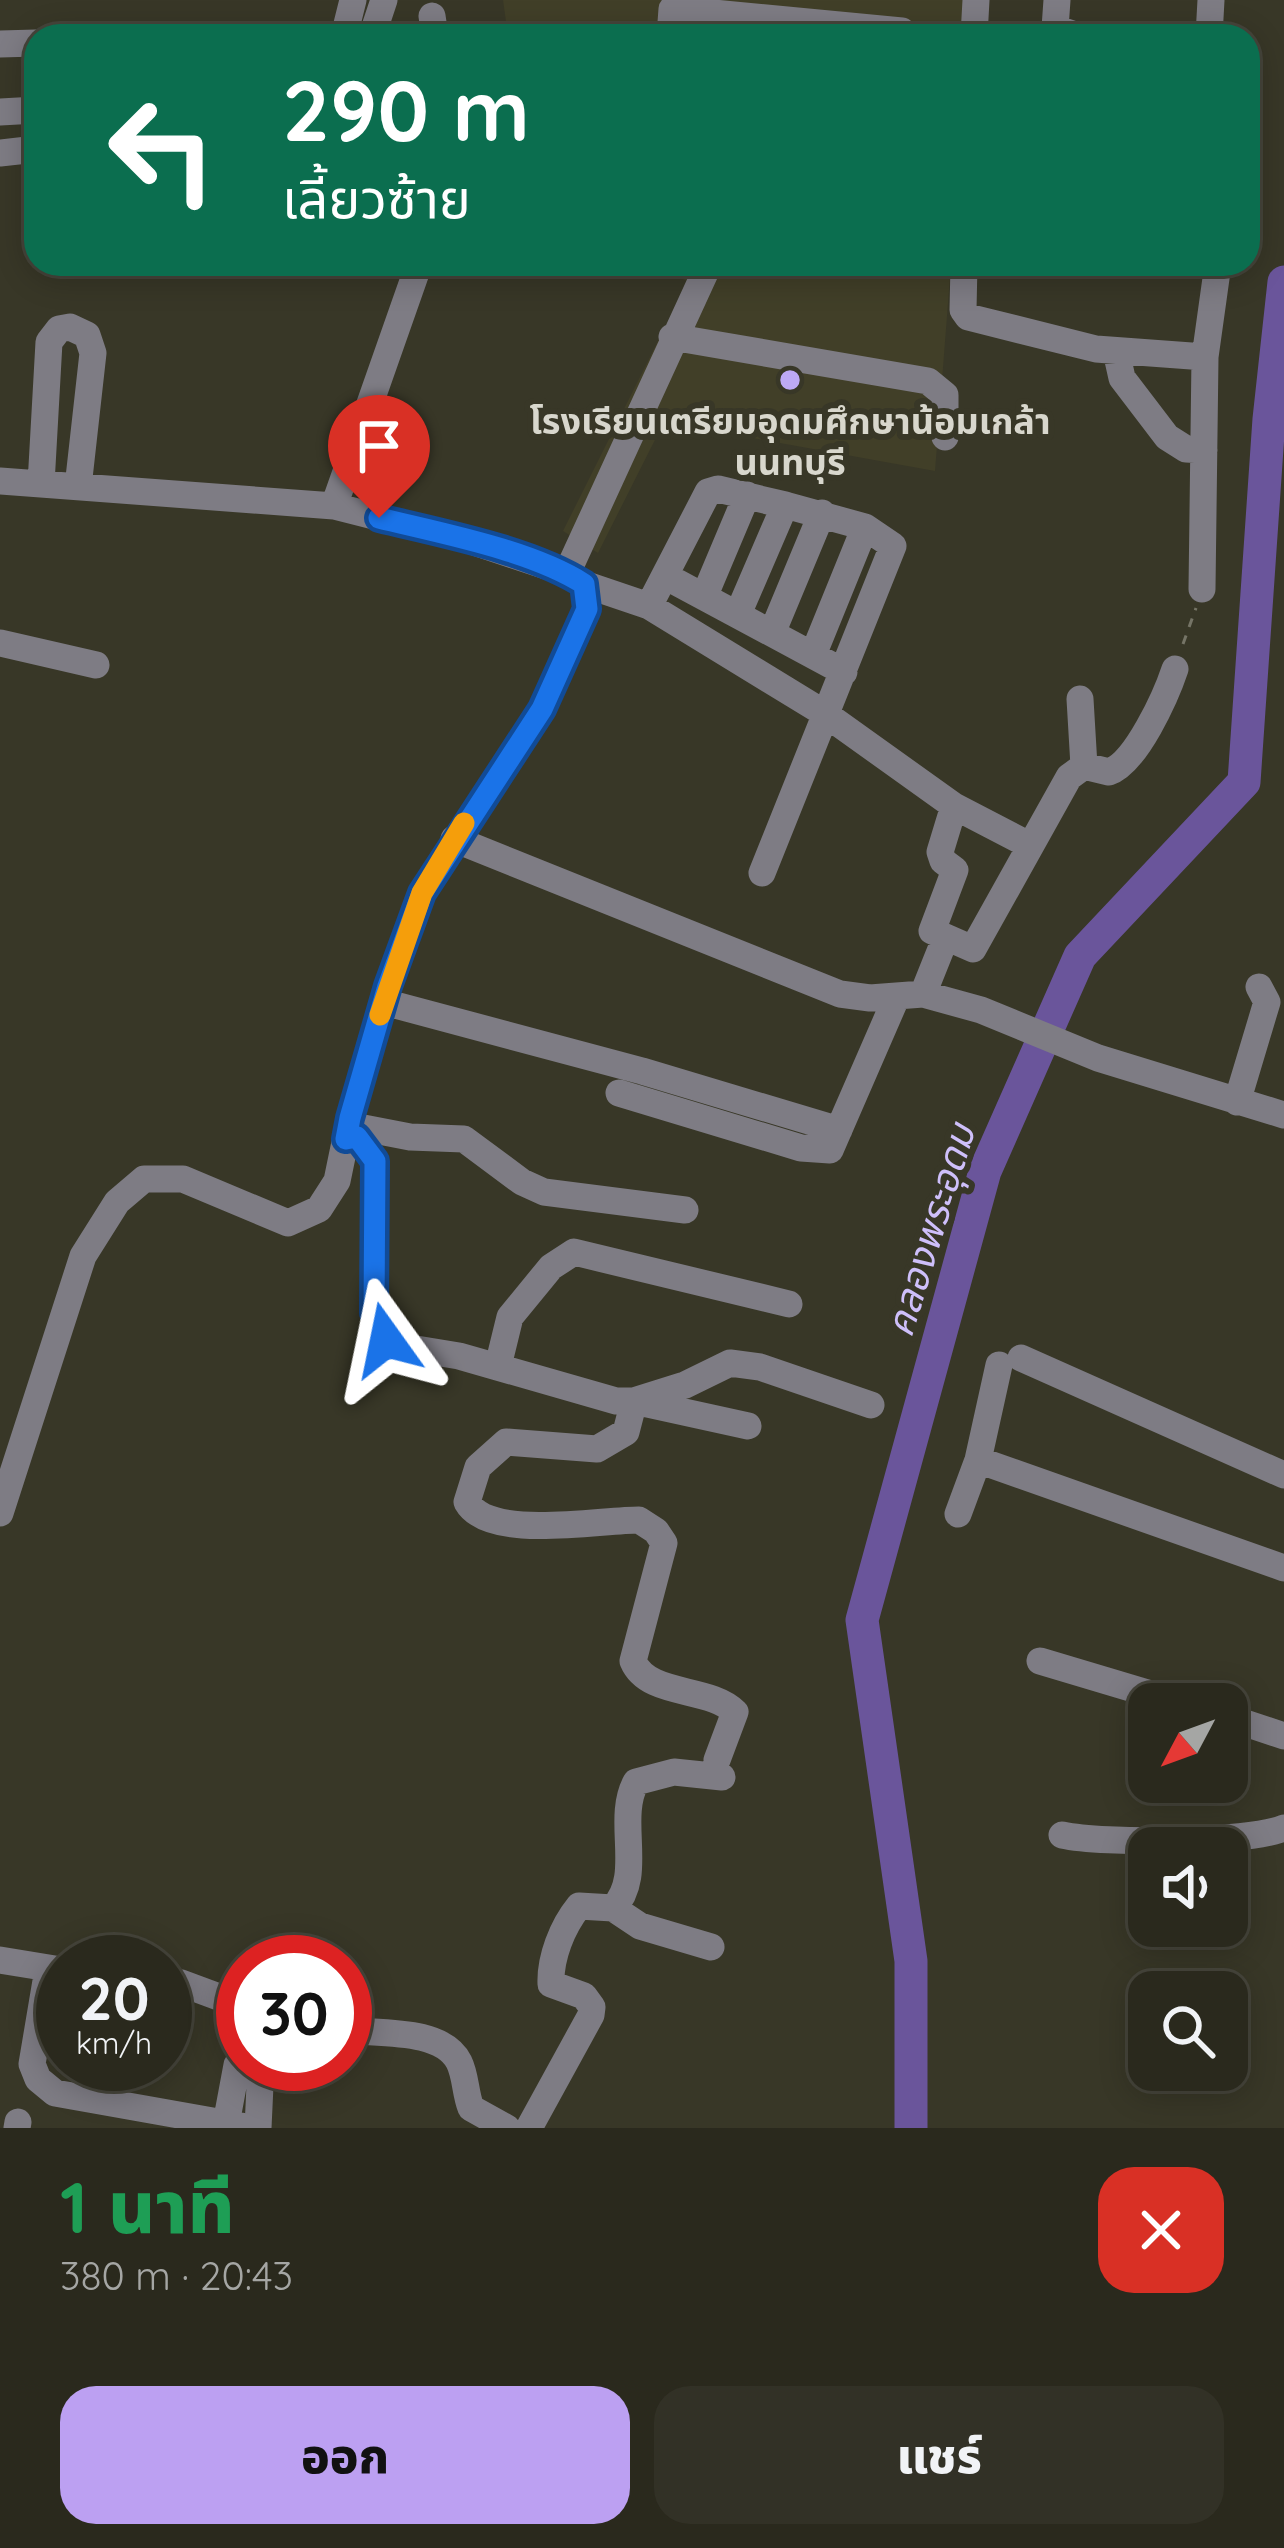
<!DOCTYPE html>
<html lang="th">
<head>
<meta charset="utf-8">
<style>
	body { margin:0; font-family:Quicksand,"Noto Sans Thai",sans-serif; background:#323126; color:#f1f3f6; height:100vh; display:flex; flex-direction:column; font-size:45px; white-space:nowrap }
	* { box-sizing:border-box; margin:0 }
	p { font-size:39px; color:#a5a6a4 }
	.icon { flex:none; width:66px; height:66px; fill:none; stroke:currentColor; stroke-width:2; stroke-linecap:round; stroke-linejoin:round }
	.map { position:relative; height:2128px; overflow:hidden }
	.panel { display:flex; flex-direction:column; background:#2a291d; flex:1 }
	.panel>* { flex:none }
	.banner { position:absolute; left:24px; top:24px; width:1236px; height:252px; border-radius:36px; box-shadow:0 6px 30px #0003,0 0 0 3px #46453b; background:#0b6e4f; color:#fff; overflow:hidden }
	.needle { width:78px; rotate:229deg }
	.buttons { position:absolute; left:1128px; top:1683px; display:grid; gap:24px }
	.buttons a { display:grid; place-items:center; width:120px; height:120px; border-radius:24px; background:#2a291d; box-shadow:0 6px 30px #0003,0 0 0 3px #46453b; font-size:60px }
	.speed { position:absolute; left:36px; top:1935px; display:flex; gap:24px; font-size:60px; font-weight:700; text-align:center }
	.speed>* { display:grid; place-content:center; width:156px; height:156px; border-radius:50%; background:#2a291d; box-shadow:0 6px 30px #0003,0 0 0 3px #46453b; line-height:1 }
	.speed small { font-size:30px; font-weight:400 }
	.speed .limit { border:18px solid #d22; background:#fff; color:#111 }
	.pin { position:absolute; display:grid; place-items:center; width:102px; height:102px; color:#fff; margin:-123px -51px; border-radius:50% 50% 50% 0; rotate:-45deg; box-shadow:0 0 12px #0007 }
	.pin .icon { rotate:45deg }
	.me { position:absolute; width:132px; margin:-66px; rotate:348deg; stroke-linejoin:round; filter:drop-shadow(0 0 9px #0008) }
	.turn { display:flex; align-items:center; gap:42px; height:252px; padding:0 60px; font-size:54px }
	.turn .icon { width:156px; height:156px; stroke-width:2.5 }
	.turn b { display:block; font-size:84px; line-height:102px }
	.round { display:grid; place-items:center; flex:none; width:126px; height:126px; border-radius:36px; background:#323126 }
	.summary { display:flex; align-items:center; justify-content:space-between; height:204px; padding:0 60px }
	h1 { font-size:72px; font-weight:800; line-height:90px; color:#1e9e55 }
	.action { display:flex; gap:24px; margin-top:auto; padding:24px 60px }
	.action a { flex:1; height:138px; border-radius:36px; background:#bca0f2; color:#111; font-size:48px; font-weight:800; line-height:138px; text-align:center }
	.action a+a { background:#323126; color:#f1f3f6 }
	.map>svg:first-child { display:block }
	.built { fill:#413f28 }
	.lines { fill:none; stroke-linecap:round; stroke-linejoin:round }
	.river { stroke:#6a559b; stroke-width:33 }
	.path { stroke:#757466; stroke-width:3; stroke-dasharray:9 9; stroke-linecap:butt }
	.minor { stroke:#7e7c84; stroke-width:27 }
	.route-casing { stroke:#114b97; stroke-width:30 }
	.route { stroke:#1a73e8; stroke-width:21 }
	.slow { stroke:#f59e0b; stroke-width:21 }
	.poi-dot { fill:#bda9f5; stroke:#383727; stroke-width:4.5 }
	.labels { text-anchor:middle; stroke-width:12; stroke-linejoin:round; paint-order:stroke }
	.poi-label { font-size:36px; font-weight:bold; fill:#d8d7cd; stroke:#383727 }
	.water-label { font-size:39px; font-style:italic; fill:#cebffa; stroke:#383727 }
</style>
</head>
<body>
<div class="map">
<svg width="1284" height="2128" viewBox="0 0 1284 2128">
	<rect width="100%" height="100%" fill="#383727"/>
	<path class="built" d="M503,0h461l-1,36h-455z
		M637,264h314l-16,207 -271,-49 -66,131 -35,-22 125,-250z"/>
	<g class="lines">
		<path class="river" d="M911,2128v-167l-49,-341 123,-449 95,-215 164,-174 25,-363 15,-137"/>
		<path class="path" d="M1183,644l13,-36"/>
		<path class="minor" d="M1057,0l-2,28 23,8
			M432,16l3,20
			M344,36l9,-36
			M372,36l12,-36
			M670,36l2,-27 230,22
			M974,36l2,-36
			M1209,36l2,-36
			M0,44l36,-1
			M0,112l36,-2
			M0,153l36,-4
			M964,264l-1,46 5,7 128,32 109,8
			M672,337l256,44 17,14v42
			M1116,351l6,27 45,59 19,12 18,1
			M0,481l334,25 134,34 99,33 17,11 3,25 -45,100 -120,184 -34,93 -38,132 -13,63 -18,28 -31,14 -105,-44h-39l-27,23 -34,54 -83,257
			M41,484l8,-142 10,-13 11,-2 17,8 6,18 -15,134
			M334,506l85,-242
			M567,573l142,-309
			M667,577l177,95
			M584,584l65,22 175,107 130,93 75,39
			M1202,589l3,-232 13,-93
			M704,597l43,-102
			M649,606l59,-114 10,-3 67,16
			M738,614l47,-109 80,22 28,19 -131,327
			M772,633l50,-120
			M0,643l96,22
			M813,655l52,-128
			M1080,699l4,67
			M954,806l-14,46 3,9 12,9 -23,61 41,18 96,-172 15,-11 25,6c27,-9 57,-76 66,-103
			M454,839l386,155 30,4 53,-4 58,16 117,48 186,57
			M923,994l22,-55
			M384,1002l258,69 197,59
			M619,1093l182,55 29,2 67,-154
			M1237,1102l30,-100 -8,-15
			M348,1125l62,12 54,2 58,43 22,10 141,18
			M346,1139l11,-2 18,24 -1,152 5,17 13,15 67,11 157,45h18l51,-16 45,-22 30,4 111,38
			M1021,1358l263,117
			M498,1366l12,-49 41,-50 23,-15 215,52
			M978,1460l21,-95
			M958,1514l20,-54 306,108
			M1040,1661l144,43
			M1227,1717l57,19
			M717,1760l18,-48c-26,-26 -87,-15 -102,-51l31,-118 -8,-12 -17,-11c-42,0 -150,21 -172,-18l11,-35 28,-25 91,7 29,-17 8,-31 114,25
			M1062,1835c41,9 185,8 222,-7
			M613,1908l27,18 71,21
			M0,1960l61,10
			M48,1969l-16,95 6,15 17,14 197,35
			M165,1981l16,2 62,23
			M345,2030c33,4 97,-2 114,32 7,14 6,31 12,46l36,20
			M226,2124l11,-59
			M17,2128l1,-6
			M258,2128l3,-64
			M529,2128l62,-113 1,-8 -8,-11 -33,-12c-1,-26 11,-57 28,-78l34,2c32,-32 2,-88 23,-126l38,-10 48,5"/>
	</g>
	<g class="lines">
		<g class="route-casing">
			<path id="route" d="M379,518c61,15 152,32 205,66l3,25 -45,100 -120,184 -34,93 -38,132 -4,21 11,-2 18,24 -1,152 12,27"/>
		</g>
		<use href="#route" class="route"/>
		<path class="slow" d="M380,1015l42,-122 42,-70"/>
	</g>
	<circle class="poi-dot" cx="790" cy="380" r="12"/>
	<g class="labels">
		<g class="poi-label">
			<text x="790" y="434">โรงเรียนเตรียมอุดมศึกษาน้อมเกล้า<tspan x="790" dy="41">นนทบุรี</tspan></text>
		</g>
		<g class="water-label">
			<text transform="translate(930 1230) rotate(-73)" y="14">คลองพระอุดม</text>
		</g>
	</g>
</svg>
<div class="buttons">
<a><svg class="needle" viewBox="-14 -14 28 28"><path d="M0-13l5 13h-10z" fill="#e53935"/><path d="M0 13l5-13h-10z" fill="#a5a6a4"/></svg></a>
<a><svg class="icon" aria-label="sound" viewBox="0 0 24 24"><path d="M4 9h4l5-4v14l-5-4H4zM17 9q2 3 0 6"/></svg></a>
<a><svg class="icon" aria-label="search" viewBox="0 0 24 24"><circle cx="10" cy="10" r="6"/><path d="M15 15l6 6"/></svg></a>
</div>
<div class="speed"><div>20<small>km/h</small></div><div class="limit">30</div></div>
<div class="pin" style="left:379px;top:518px;background:#d93025"><svg class="icon" aria-label="arrive" viewBox="0 0 24 24"><path d="M6 21V4h12l-3 4 3 4H6"/></svg></div>
<svg class="me" style="left:386px;top:1340px" viewBox="-20 -20 40 40"><path d="M0-17L14 15 0 8-14 15z" fill="#1a73e8" stroke="#fff" stroke-width="4"/></svg>
<div class="banner">
<div class="turn"><svg class="icon" aria-label="left" viewBox="0 0 24 24"><path d="M17 20v-9H6M10 6l-5 5 5 5"/></svg><div><b>290 m</b>เลี้ยวซ้าย</div></div>
</div>
</div>
<section class="panel">
<div class="summary"><div><h1>1 นาที</h1><p>380 m · 20:43</p></div><a class="round" style="background:#d93025;color:#fff"><svg class="icon" aria-label="close" viewBox="0 0 24 24"><path d="M6 6l12 12M18 6L6 18"/></svg></a></div>
<div class="action"><a>ออก</a><a>แชร์</a></div>
</section>
</body>
</html>
